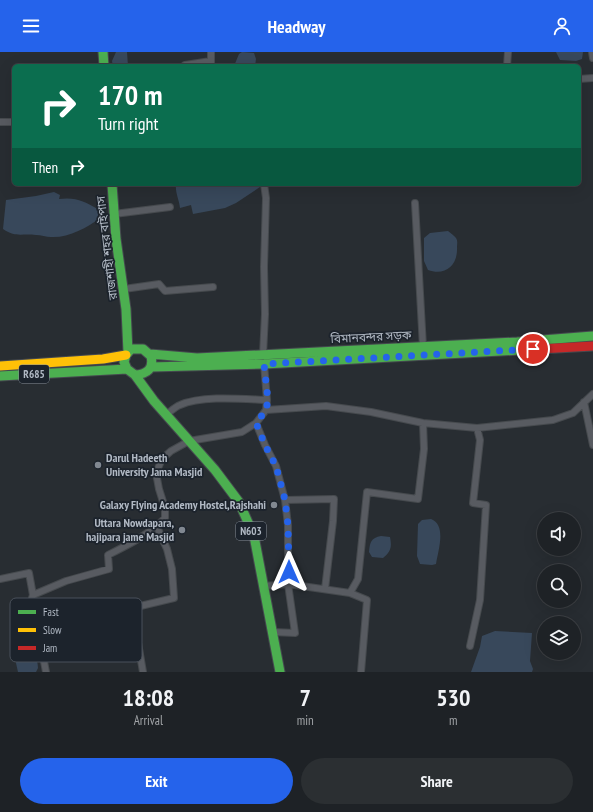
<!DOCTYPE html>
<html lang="en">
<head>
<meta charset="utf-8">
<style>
	body { margin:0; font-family:"PT Sans Narrow","Noto Sans Bengali",sans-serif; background:#2b2f32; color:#f1f3f6; height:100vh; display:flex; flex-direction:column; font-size:15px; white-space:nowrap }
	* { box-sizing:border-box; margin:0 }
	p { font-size:13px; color:#a1a4a7 }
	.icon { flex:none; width:22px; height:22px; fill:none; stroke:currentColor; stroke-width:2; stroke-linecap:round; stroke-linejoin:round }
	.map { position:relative; height:620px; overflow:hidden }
	.details { display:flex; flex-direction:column; background:#1e2226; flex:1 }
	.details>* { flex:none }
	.hud { position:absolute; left:12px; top:12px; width:569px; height:122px; border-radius:6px; box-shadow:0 4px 16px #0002,0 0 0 1px #3c3f43; background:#0b6e4f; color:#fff; overflow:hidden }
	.fabs { position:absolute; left:537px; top:460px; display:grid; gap:8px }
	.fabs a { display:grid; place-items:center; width:44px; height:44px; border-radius:50%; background:#1e2226; box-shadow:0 4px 16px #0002,0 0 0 1px #3c3f43; font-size:20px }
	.pin { position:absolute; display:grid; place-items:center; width:34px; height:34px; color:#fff; margin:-17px; border:2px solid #fff; border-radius:50%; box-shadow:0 1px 4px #0007 }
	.me { position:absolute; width:44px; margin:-22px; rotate:0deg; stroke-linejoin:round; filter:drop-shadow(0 0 3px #0008) }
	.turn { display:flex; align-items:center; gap:14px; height:84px; padding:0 20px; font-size:18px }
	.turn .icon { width:52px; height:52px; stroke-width:2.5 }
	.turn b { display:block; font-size:28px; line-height:34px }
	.then { display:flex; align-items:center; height:38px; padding:0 20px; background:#0003; gap:8px; font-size:15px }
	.eta { display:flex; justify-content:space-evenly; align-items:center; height:68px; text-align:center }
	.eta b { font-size:24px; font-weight:700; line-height:28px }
	.primary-button { display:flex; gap:8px; margin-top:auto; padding:8px 20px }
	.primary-button a { flex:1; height:46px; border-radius:24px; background:#2563eb; color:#fff; font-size:16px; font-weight:700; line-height:46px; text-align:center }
	.primary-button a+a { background:#2b2f32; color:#f1f3f6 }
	header { display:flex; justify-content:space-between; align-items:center; height:52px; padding:0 20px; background:#2563eb; color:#fff; font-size:18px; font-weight:700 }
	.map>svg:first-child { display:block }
	.water { fill:#38485b }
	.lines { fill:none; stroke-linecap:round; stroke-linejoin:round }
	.street-casing { stroke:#464a4e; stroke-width:8 }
	.fast-casing { stroke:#45494f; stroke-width:11 }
	.slow-casing { stroke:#45494f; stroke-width:11 }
	.jam-casing { stroke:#45494f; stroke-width:11 }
	.street { stroke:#585b61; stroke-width:6 }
	.fast { stroke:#4caf50; stroke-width:9 }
	.slow { stroke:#ffc107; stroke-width:9 }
	.jam { stroke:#c62828; stroke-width:9 }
	.route { stroke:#2563eb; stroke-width:7; stroke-dasharray:0 12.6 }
	.poi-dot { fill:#818891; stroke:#1c232c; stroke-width:1.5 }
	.labels { text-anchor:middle; stroke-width:3.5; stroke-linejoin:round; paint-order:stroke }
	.shield { fill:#1c232c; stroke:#848c96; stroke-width:1 }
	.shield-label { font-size:11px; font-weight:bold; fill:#b1b9c4 }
	.street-label { font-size:12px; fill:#b1b9c4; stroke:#1c232c }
	.poi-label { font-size:12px; font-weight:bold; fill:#b1b9c4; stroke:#1c232c; text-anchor:end }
	.key { fill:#1c232c; stroke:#49505a; stroke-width:1 }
	.key-label { font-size:11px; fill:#b1b9c4 }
</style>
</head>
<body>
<header><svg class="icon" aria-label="menu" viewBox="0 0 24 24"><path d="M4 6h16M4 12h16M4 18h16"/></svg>Headway<svg class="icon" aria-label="person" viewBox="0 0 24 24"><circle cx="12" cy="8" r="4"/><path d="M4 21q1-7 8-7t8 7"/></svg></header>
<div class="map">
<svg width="593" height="620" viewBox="0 0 593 620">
	<rect width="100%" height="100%" fill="#282d32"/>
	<path class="water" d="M116,0h11l1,14h-15l-1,-5z
		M242,0l12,1 2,6 -1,7h-21l5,-12z
		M556,0h27l-1,7 -6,2 -16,-1z
		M176,132h84v3l-24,16 -11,5 -32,6 -2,-9 -11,3c-1,-9 -5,-15 -4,-24z
		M54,140l6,3 -1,4c17,-2 25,2 40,11l1,8c-13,10 -32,20 -49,19 -5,0 -10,-2 -15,-2 -15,-2 -19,3 -33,-6l3,-29 30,-4z
		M448,179c3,2 6,5 8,7 2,3 1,6 1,9 1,19 -12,29 -29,23l-4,-9v-23l6,-5z
		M431,467c16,6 7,32 5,45l-4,1 -12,-1 -3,-8 1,-32 4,-4z
		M381,484l9,1c2,10 1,15 -7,21l-11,-1 -3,-5c1,-10 2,-14 12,-16z
		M495,579l37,2 -2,28 3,8 -1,3h-61l9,-25 2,-11z
		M23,603c11,2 15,2 15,13l-2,4h-18l-2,-9 1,-5z"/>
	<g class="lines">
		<g class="street-casing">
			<path id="street" d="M592,0l1,6
				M185,13l26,-4
				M211,14v-14
				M507,14l1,-14
				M579,27l14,-1
				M0,70h14
				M415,151l8,144
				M114,162l56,-7
				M124,237l35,-5 6,7 48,-4
				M263,303l2,-41 -1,-47 2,-69 -2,-14
				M584,350l9,43
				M266,358l60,-4 45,6 52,11 54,5 76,-8 20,-7 20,-19
				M167,362c4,-3 8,-7 13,-9 22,-10 63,-6 87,-5
				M256,371l9,22 11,21 9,34 3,25v59l7,49 -22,-1
				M285,448l49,-1 -1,22 -8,68
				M0,527l29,-6 4,22
				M264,534l24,-2 62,9 8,-14 9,-87 51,7 6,-50 -1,-26
				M350,541l17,7 -6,72
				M470,594l10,-46 6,-95 -13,-2 7,-63 -3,-12
				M46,620l-14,-74 1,-3 33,-14 43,-12 -1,-14c20,-10 42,-21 57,-37v-10l-6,-19 -3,-16 6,-14 9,-8 18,-10 53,-9 14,-9 10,-13 1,-10 -3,-36
				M143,620l-11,-64 42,-10 -2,-29 -5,-20 -10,-22"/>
		</g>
		<g class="fast-casing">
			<path id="fast" d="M103,0l1,14
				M112,132l4,55 10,70 2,43
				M150,302l47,4 320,-16 76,-6
				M151,315l113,-3 275,-15
				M135,323c12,-1 19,-6 16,-19l-8,-7h-12l-5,6 -2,7 3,7 8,6 19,26 61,69 24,32 15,34 26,136
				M0,324l127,-7"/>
		</g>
		<g class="slow-casing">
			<path id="slow" d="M0,314l103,-7 23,-4"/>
		</g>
		<g class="jam-casing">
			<path id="jam" d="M539,297l54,-3"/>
		</g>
		<use href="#street" class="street"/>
		<use href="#fast" class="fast"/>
		<use href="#slow" class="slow"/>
		<use href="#jam" class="jam"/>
	</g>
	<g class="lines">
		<path class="route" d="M289,520l-1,-47 -3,-25 -9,-34 -11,-21 -9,-22 10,-13 2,-10 -4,-36 269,-15"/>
	</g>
	<g class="poi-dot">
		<circle cx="98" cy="413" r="4"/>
		<circle cx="274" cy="453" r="4"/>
		<circle cx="182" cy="478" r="4"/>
	</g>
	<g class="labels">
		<g class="shield">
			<rect x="19" y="313" width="30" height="18" rx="3"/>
			<rect x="236" y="470" width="30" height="18" rx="3"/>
		</g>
		<g class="shield-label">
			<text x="34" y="326">R685</text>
			<text x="251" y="483">N603</text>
		</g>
		<g class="street-label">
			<text transform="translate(107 196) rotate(-97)" y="4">রাজশাহী শহর বাইপাস</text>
			<text transform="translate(371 285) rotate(-3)" y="4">বিমানবন্দর সড়ক</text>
		</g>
		<g class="poi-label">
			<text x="106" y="410" text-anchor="start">Darul Hadeeth<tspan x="106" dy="14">University Jama Masjid</tspan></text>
			<text x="266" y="457">Galaxy Flying Academy Hostel,Rajshahi</text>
			<text x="174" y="475">Uttara Nowdapara,<tspan x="174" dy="14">hajipara jame Masjid</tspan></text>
		</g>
	</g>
	<rect x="10" y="546" width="132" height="64" rx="6" class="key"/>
	<rect x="18" y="558" width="18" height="4" fill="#4caf50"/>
	<rect x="18" y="576" width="18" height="4" fill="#ffc107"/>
	<rect x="18" y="594" width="18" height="4" fill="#c62828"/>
	<g class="key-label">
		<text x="43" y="564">Fast</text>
		<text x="43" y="582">Slow</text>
		<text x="43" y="600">Jam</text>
	</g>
</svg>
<div class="fabs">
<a><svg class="icon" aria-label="sound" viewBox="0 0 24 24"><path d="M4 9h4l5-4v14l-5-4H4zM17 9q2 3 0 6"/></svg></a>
<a><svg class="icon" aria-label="search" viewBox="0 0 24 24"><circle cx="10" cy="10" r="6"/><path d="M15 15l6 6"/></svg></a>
<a><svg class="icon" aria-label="layers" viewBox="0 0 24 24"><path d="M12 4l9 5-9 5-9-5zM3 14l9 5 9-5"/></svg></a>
</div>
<div class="pin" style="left:533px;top:297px;background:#d93025"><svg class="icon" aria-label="arrive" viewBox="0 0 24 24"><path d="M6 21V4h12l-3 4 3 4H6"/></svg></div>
<svg class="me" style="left:289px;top:520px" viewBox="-20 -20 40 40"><path d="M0-17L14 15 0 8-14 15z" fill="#2563eb" stroke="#fff" stroke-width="4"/></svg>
<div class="hud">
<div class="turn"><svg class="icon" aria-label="right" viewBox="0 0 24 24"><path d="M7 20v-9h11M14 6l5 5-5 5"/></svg><div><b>170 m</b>Turn right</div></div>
<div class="then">Then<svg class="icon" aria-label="right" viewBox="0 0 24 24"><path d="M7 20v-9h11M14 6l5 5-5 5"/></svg></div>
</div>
</div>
<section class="details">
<div class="eta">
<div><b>18:08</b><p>Arrival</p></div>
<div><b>7</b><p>min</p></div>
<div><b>530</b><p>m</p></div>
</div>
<div class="primary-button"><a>Exit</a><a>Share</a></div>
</section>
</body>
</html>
